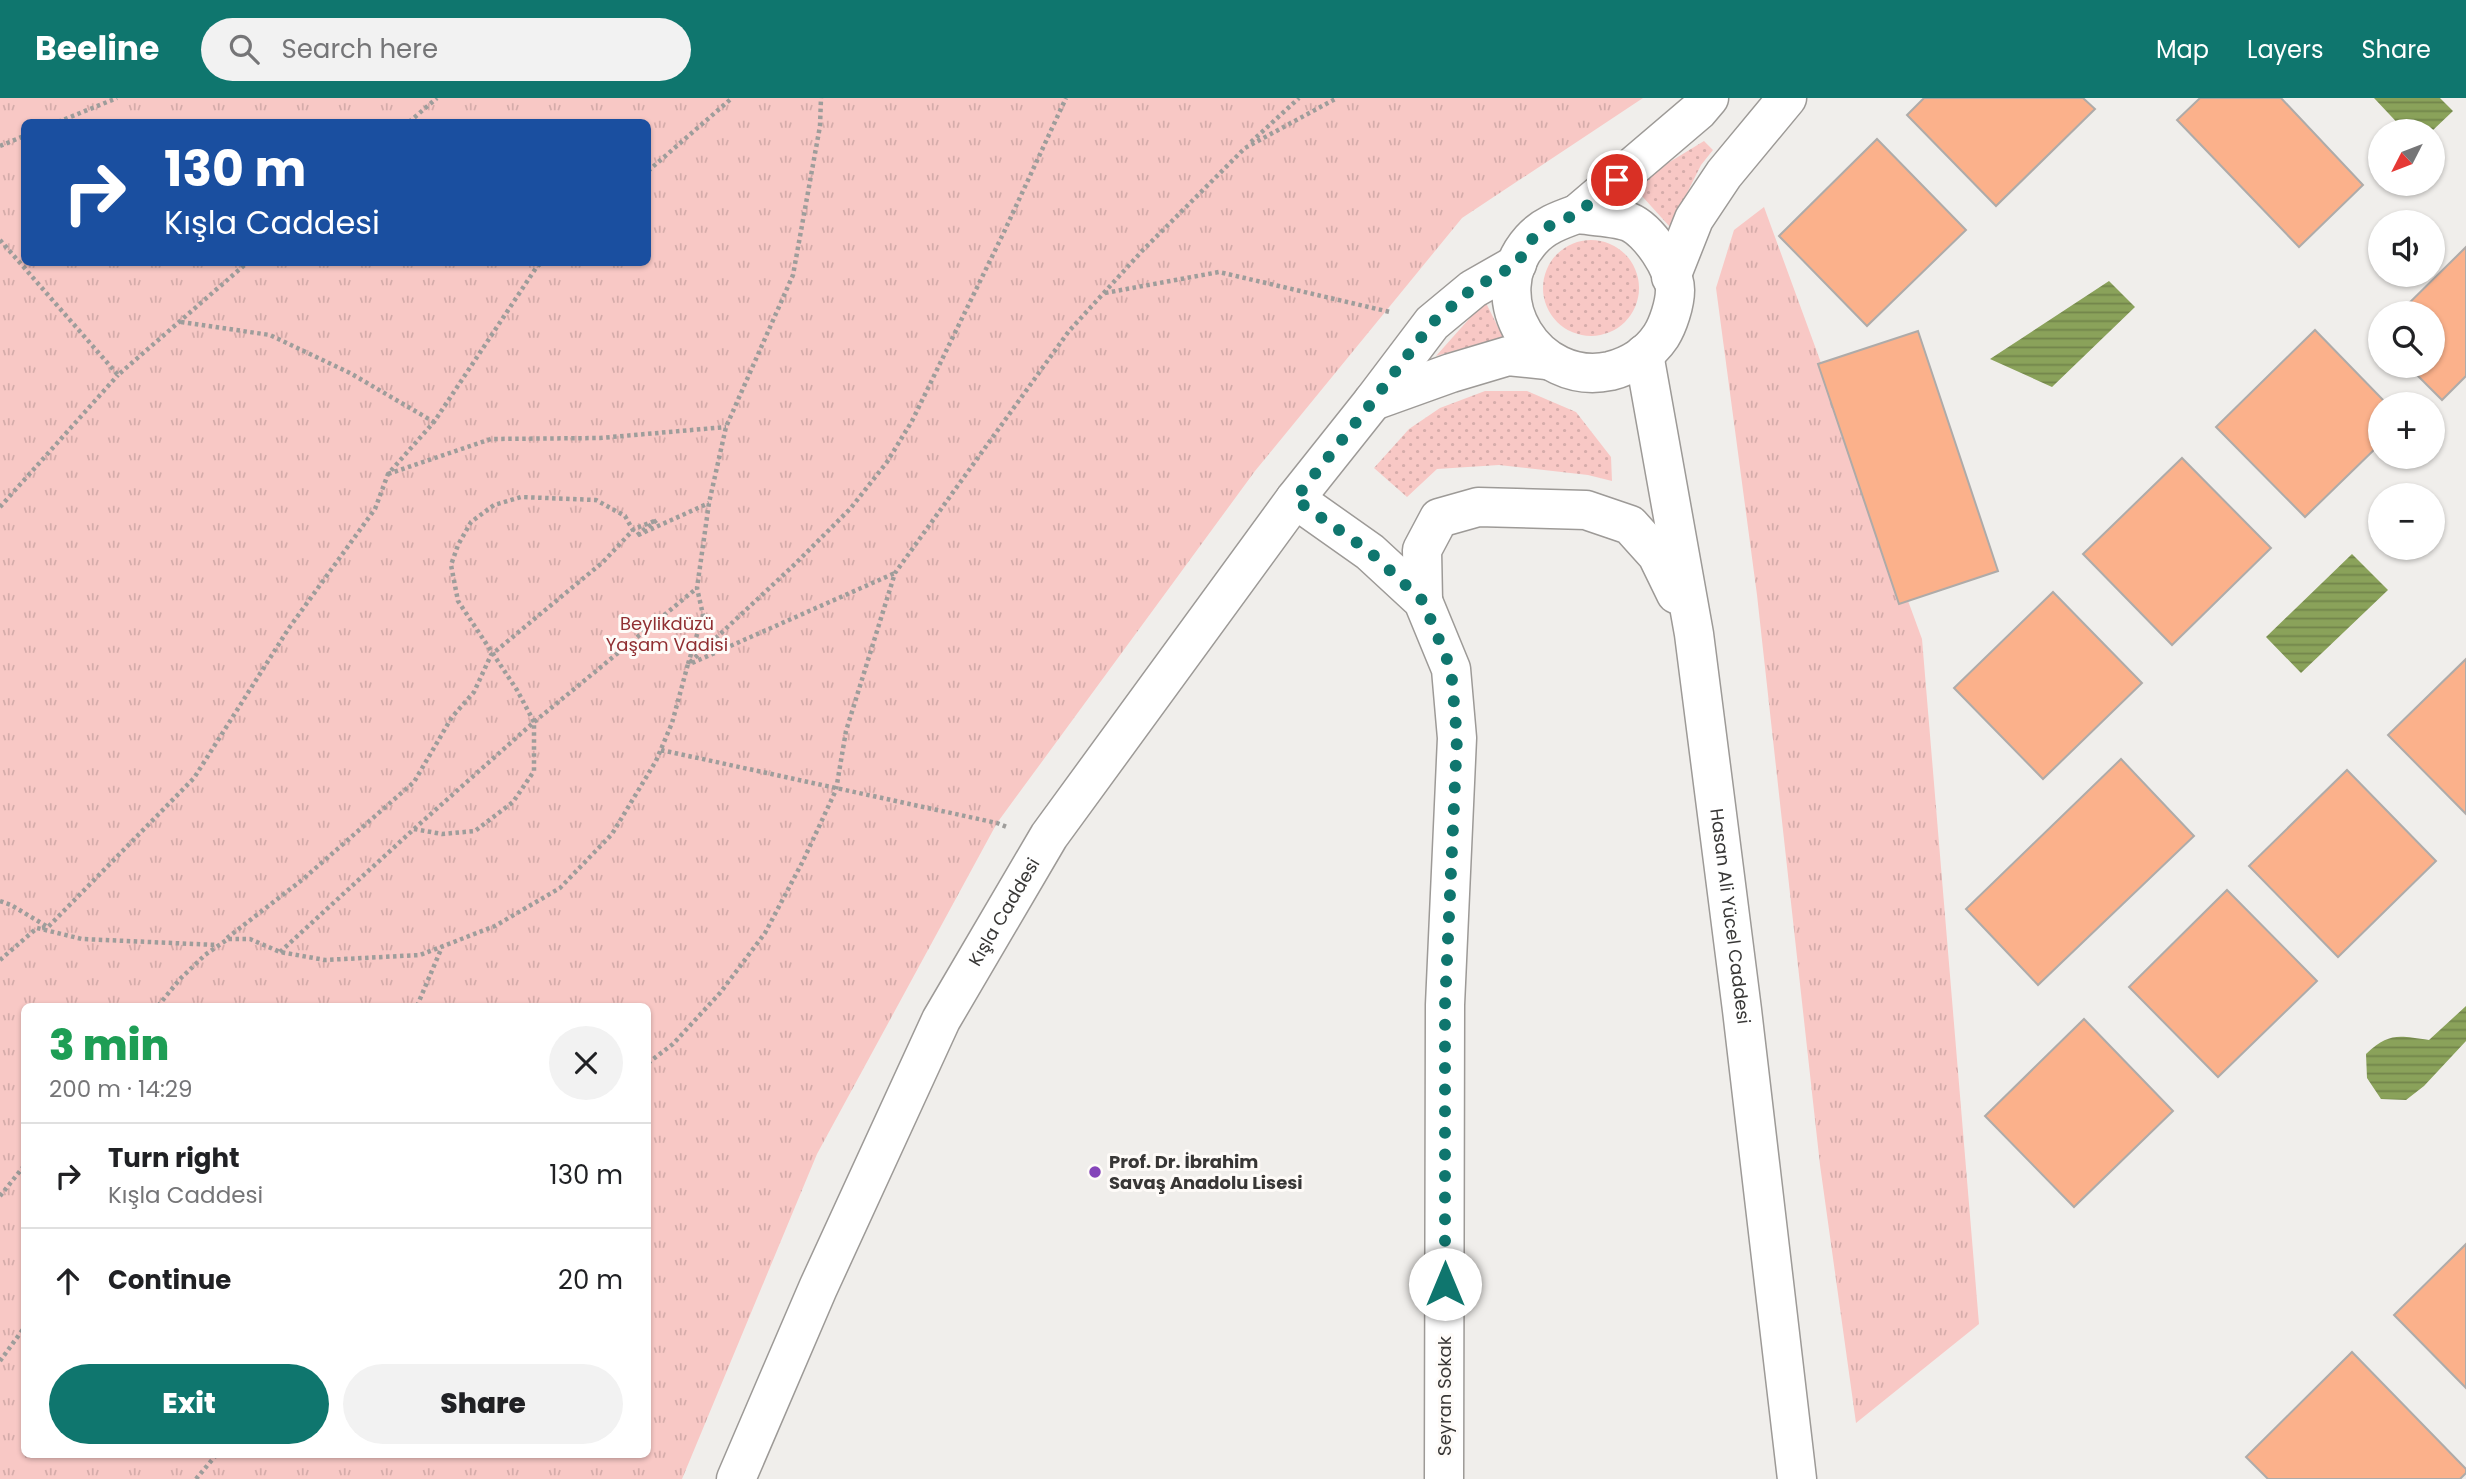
<!DOCTYPE html>
<html lang="en">
<head>
<meta charset="utf-8">
<style>
	body { margin:0; font-family:Poppins,sans-serif; background:#f2f2f2; color:#202124; height:100vh; display:flex; flex-direction:column; font-size:26px; white-space:nowrap }
	* { box-sizing:border-box; margin:0 }
	p { font-size:23px; color:#757577 }
	.icon { flex:none; width:38px; height:38px; fill:none; stroke:currentColor; stroke-width:2; stroke-linecap:round; stroke-linejoin:round }
	.map { position:relative; flex:1; overflow:hidden }
	.panel { position:absolute; left:21px; top:905px; width:630px; height:455px; display:flex; flex-direction:column; background:#fff; border-radius:10px; box-shadow:0 2px 5px #0004 }
	.panel>* { flex:none }
	.guide { position:absolute; left:21px; top:21px; width:630px; height:147px; border-radius:10px; box-shadow:0 2px 5px #0004; background:#1a4fa0; color:#fff; overflow:hidden }
	.needle { width:46px; rotate:228deg }
	.fabs { position:absolute; left:2368px; top:21px; display:grid; gap:14px }
	.fabs a { display:grid; place-items:center; width:77px; height:77px; border-radius:50%; background:#fff; box-shadow:0 2px 5px #0004; font-size:35px }
	.pin { position:absolute; display:grid; place-items:center; width:60px; height:60px; color:#fff; margin:-30px; border:4px solid #fff; border-radius:50%; box-shadow:0 2px 7px #0007 }
	.me { position:absolute; width:77px; margin:-38px; rotate:0deg; stroke-linejoin:round; filter:drop-shadow(0 0 5px #0008) }
	.turn { display:flex; align-items:center; gap:24px; height:147px; padding:0 28px; font-size:32px }
	.turn .icon { width:91px; height:91px; stroke-width:2.5 }
	.turn b { display:block; font-size:49px; line-height:60px }
	.round { display:grid; place-items:center; flex:none; width:74px; height:74px; border-radius:37px; background:#f2f2f2 }
	.head { display:flex; align-items:center; justify-content:space-between; height:119px; padding:0 28px }
	h1 { font-size:42px; font-weight:800; line-height:52px; color:#1e9e55 }
	.primary-button { display:flex; gap:14px; margin-top:auto; padding:14px 28px }
	.primary-button a { flex:1; height:80px; border-radius:42px; background:#0f766e; color:#fff; font-size:28px; font-weight:800; line-height:80px; text-align:center }
	.primary-button a+a { background:#f2f2f2; color:#202124 }
	ul { padding:0; list-style:none }
	li { display:flex; align-items:center; gap:21px; height:105px; padding:0 28px; border-top:2px solid #e0e0e0 }
	li div { flex:1 }
	li b { display:block; font-size:26px }
	li em { font-style:normal }
	header { display:flex; align-items:center; gap:42px; box-sizing:border-box; height:98px; padding:0 35px; background:#0f766e; color:#fff }
	header strong { font-size:33px }
	nav { display:flex; gap:38px; margin-inline-start:auto; font-size:24px }
	.search { width:490px; height:63px; background:#f2f2f2; display:flex; align-items:center; gap:18px; box-sizing:border-box; padding:0 24px; border-radius:38px; color:#757577; font-size:26px }
	.map>svg:first-child { display:block }
	.grass { fill:url(#grass-dots) }
	.park { fill:url(#park-tufts); fill-rule:evenodd }
	.water { fill:url(#water-rules) }
	.building { fill:#fbb18b; stroke:#aeaba9; stroke-width:2 }
	.lines { fill:none; stroke-linecap:round; stroke-linejoin:round }
	.minor-casing { stroke:#9d9a97; stroke-width:41 }
	.path { stroke:#9e9d9b; stroke-width:4.5; stroke-dasharray:3.5 3.5; stroke-linecap:butt }
	.minor { stroke:#fff; stroke-width:38 }
	.route { stroke:#0f766e; stroke-width:12; stroke-dasharray:0 21.6 }
	.poi-dot { fill:#8444b9; stroke:#fefbf8; stroke-width:2.5 }
	.labels { text-anchor:middle; stroke-width:6; stroke-linejoin:round; paint-order:stroke }
	.park-label { font-size:18px; fill:#902f32; stroke:#fefbf8 }
	.street-label { font-size:18px; fill:#383736; stroke:#fefbf8 }
	.poi-label { font-size:18px; font-weight:bold; fill:#383736; stroke:#fefbf8; text-anchor:start }
</style>
</head>
<body>
<header>
<strong>Beeline</strong>
<div class="search"><svg class="icon" aria-label="search" viewBox="0 0 24 24"><circle cx="10" cy="10" r="6"/><path d="M15 15l6 6"/></svg>Search here</div>
<nav><a>Map</a><a>Layers</a><a>Share</a></nav>
</header>
<div class="map">
<svg width="2466" height="1381" viewBox="0 0 2466 1381">
	<defs>
		<pattern id="grass-dots" width="8" height="8" patternUnits="userSpaceOnUse" patternTransform="scale(1.75)"><rect width="8" height="8" fill="#f8c8c5"/><path d="M2 2h.1M6 6h.1" fill="none" stroke="#d5acaa" stroke-width="1.8" stroke-linecap="round"/></pattern>
		<pattern id="park-tufts" width="24" height="20" patternUnits="userSpaceOnUse" patternTransform="scale(1.75)"><rect width="24" height="20" fill="#f8c8c5"/><path d="M3 7l-1-3M5 7V3M7 7l1-3M15 17l-1-3M17 17v-4M19 17l1-3" fill="none" stroke="#d5acaa"/></pattern>
		<pattern id="water-rules" width="6" height="5" patternUnits="userSpaceOnUse" patternTransform="scale(1.75)"><rect width="6" height="5" fill="#8aa25a"/><path d="M0 2.5h6" fill="none" stroke="#72854b"/></pattern>
	</defs>
	<rect width="100%" height="100%" fill="#f0eeeb"/>
	<path class="grass" d="M1704,43l9,9 -12,15 -31,62 -38,-42z
		M1543 190a48 48 0 1 1 96 0a48 48 0 1 1-96 0Z
		M1485,203l18,36 -67,19z
		M1485,293h42l49,21 35,45 1,24 -24,-6 -89,-10 -62,4 -30,28 -33,-29 35,-39 31,-21z"/>
	<path class="park" d="M0,0h1643l-181,120 -207,253 -258,352 -180,331 -135,325h-682zM24,24h624v140h-624zM24,908h624v448h-624z
		M1764,109l158,432 57,685 -123,99 -36,-258 -63,-570 -41,-307 18,-58z"/>
	<path class="water" d="M2374,0h66l13,13 -21,20h-27z
		M2109,183l26,26 -83,80 -62,-28z
		M2352,456l36,36 -87,83 -35,-36z
		M2466,908v35l-42,45 -18,14 -25,-1 -14,-21 -1,-24c24,-22 32,-18 63,-14z"/>
	<path class="building" d="M1924,0h159l12,11 -99,97 -89,-91z
		M2200,0h81l82,87 -64,62 -122,-127z
		M1877,41l89,91 -99,96 -88,-90z
		M2466,149v129l-24,24 -34,-34h24v-53h-33z
		M2315,232l72,74h-7v40l-75,73 -89,-90z
		M1918,233l80,240 -99,33 -81,-240z
		M2182,360l89,90 -99,97 -89,-91z
		M2053,494l89,91 -99,96 -89,-91z
		M2466,561v155l-78,-79z
		M2121,661l73,77 -156,149 -72,-76z
		M2347,672l89,91 -98,96 -89,-91z
		M2227,792l90,91 -99,96 -89,-90z
		M2084,921l89,92 -99,96 -89,-91z
		M2466,1146v144l-72,-73z
		M2352,1254l114,117v4l-6,6h-192l-22,-22z"/>
	<g class="lines">
		<g class="minor-casing">
			<g id="minor">
				<path d="M1577,116c15,2 39,3 52,8 20,8 46,48 46,68 0,14 -7,35 -14,46 -12,18 -31,30 -51,35 -74,16 -130,-74 -79,-131 12,-14 29,-20 46,-26z"/>
				<path d="M1577,116l121,-103 11,-13"/>
				<path d="M1671,179l23,-58 30,-45 63,-76"/>
				<path id="s1" d="M1644,256l50,280 48,376 55,469"/>
				<path d="M1373,303l78,-28 57,-17 39,4"/>
				<path d="M1295,401l75,53 53,49 28,68 6,69 -12,267 -1,474"/>
				<path d="M1423,503l-1,-51 17,-32 39,-11 108,3 44,15 27,30 19,39"/>
				<path id="s2" d="M736,1381l82,-191 123,-268 108,-184 246,-337 78,-98 59,-78 41,-34 44,-25"/>
			</g>
		</g>
		<path class="path" d="M58,24l59,-24
			M409,24l28,-24
			M1251,44l48,-44
			M0,48l24,-10
			M648,73l84,-73
			M0,142l118,135 130,-113
			M1105,195l114,-21 171,40
			M181,224l89,13 80,38 84,49
			M388,376l103,-35 109,-1 126,-11
			M0,409l118,-132
			M692,565l203,-90
			M688,566l15,-49 -6,-27 12,-85 17,-76 67,-152 27,-149 1,-28
			M661,652l336,73 10,4
			M414,731l28,5 33,-3 38,-29 21,-31v-49l-17,-32 -59,-89 -7,-36 7,-20 13,-23 23,-17 27,-8 75,3 29,16 9,16
			M0,803l11,4 37,22
			M42,830l6,-1 146,-149 95,-150 86,-119 13,-35 46,-52 102,-154 6,-6
			M227,840l75,-58 112,-98 38,-65 22,-25 17,-37 112,-93 31,-33 23,-9 -21,16 73,-33
			M280,854l134,-123 120,-107 163,-134
			M0,862l37,-32 45,11 135,6
			M158,908l22,-27 25,-24 23,-16h22l30,13 45,8 95,-5 75,-29 65,-38 52,-54 44,-73 16,-38 16,-59 106,-99 56,-56 37,-47 25,-41 92,-189 62,-134
			M417,908l25,-59
			M648,965l25,-19 47,-51 45,-60 38,-72 33,-71 10,-59 49,-158 174,-242 74,-81 102,-102 92,-50
			M0,1098l24,-30
			M0,1263l24,-33
			M196,1381l21,-25"/>
		<use href="#minor" class="minor"/>
	</g>
	<g class="lines">
		<path class="route" d="M1445,1186v-279l12,-267 -6,-69 -28,-68 -53,-49 -75,-53 78,-98 59,-78 40,-34 45,-25 14,-24 21,-16 25,-10 40,-34"/>
	</g>
	<circle class="poi-dot" cx="1095" cy="1074" r="7"/>
	<g class="labels">
		<g class="park-label">
			<text x="667" y="532">Beylikdüzü<tspan x="667" dy="21">Yaşam Vadisi</tspan></text>
		</g>
		<g class="street-label">
			<text dy="6" stroke="none"><textPath href="#s2" startOffset="628">Kışla Caddesi</textPath></text>
			<text dy="6" stroke="none"><textPath href="#s1" startOffset="569">Hasan Ali Yücel Caddesi</textPath></text>
			<text transform="translate(1445 1298) rotate(-90)" y="6">Seyran Sokak</text>
		</g>
		<g class="poi-label">
			<text x="1109" y="1070">Prof. Dr. İbrahim<tspan x="1109" dy="21">Savaş Anadolu Lisesi</tspan></text>
		</g>
	</g>
</svg>
<div class="fabs">
<a><svg class="needle" viewBox="-14 -14 28 28"><path d="M0-13l5 13h-10z" fill="#e53935"/><path d="M0 13l5-13h-10z" fill="#757577"/></svg></a>
<a><svg class="icon" aria-label="sound" viewBox="0 0 24 24"><path d="M4 9h4l5-4v14l-5-4H4zM17 9q2 3 0 6"/></svg></a>
<a><svg class="icon" aria-label="search" viewBox="0 0 24 24"><circle cx="10" cy="10" r="6"/><path d="M15 15l6 6"/></svg></a>
<a>+</a>
<a>−</a>
</div>
<div class="pin" style="left:1617px;top:82px;background:#d93025"><svg class="icon" aria-label="arrive" viewBox="0 0 24 24"><path d="M6 21V4h12l-3 4 3 4H6"/></svg></div>
<svg class="me" style="left:1445px;top:1186px" viewBox="-20 -20 40 40"><circle r="19" fill="#fff"/><path d="M0-13L10 11 0 6-10 11z" fill="#0f766e"/></svg>
<div class="guide">
<div class="turn"><svg class="icon" aria-label="right" viewBox="0 0 24 24"><path d="M7 20v-9h11M14 6l5 5-5 5"/></svg><div><b>130 m</b>Kışla Caddesi</div></div>
</div>
<section class="panel">
<div class="head"><div><h1>3 min</h1><p>200 m · 14:29</p></div><a class="round"><svg class="icon" aria-label="close" viewBox="0 0 24 24"><path d="M6 6l12 12M18 6L6 18"/></svg></a></div>
<ul>
<li><svg class="icon" aria-label="right" viewBox="0 0 24 24"><path d="M7 20v-9h11M14 6l5 5-5 5"/></svg><div><b>Turn right</b><p>Kışla Caddesi</p></div><em>130 m</em></li>
<li><svg class="icon" aria-label="ahead" viewBox="0 0 24 24"><path d="M12 20V5M6 11l6-6 6 6"/></svg><div><b>Continue</b></div><em>20 m</em></li>
</ul>
<div class="primary-button"><a>Exit</a><a>Share</a></div>
</section>
</div>
</body>
</html>
